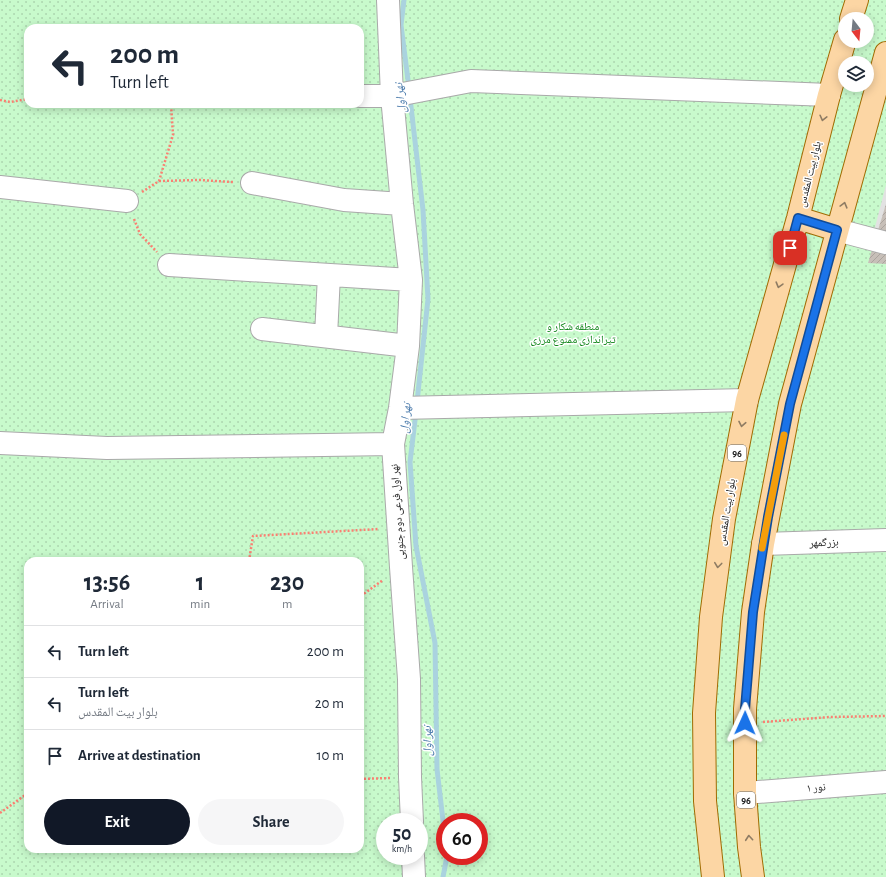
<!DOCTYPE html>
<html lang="en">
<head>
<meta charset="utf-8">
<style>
	body { margin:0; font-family:"Alegreya Sans","Noto Naskh Arabic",sans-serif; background:#f6f6f7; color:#1f2937; height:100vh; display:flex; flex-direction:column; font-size:15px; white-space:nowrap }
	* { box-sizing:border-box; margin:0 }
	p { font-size:13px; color:#747a83 }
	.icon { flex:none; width:22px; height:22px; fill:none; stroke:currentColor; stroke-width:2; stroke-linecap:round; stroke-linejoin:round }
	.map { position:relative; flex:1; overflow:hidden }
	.sheet { position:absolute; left:24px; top:557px; width:340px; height:296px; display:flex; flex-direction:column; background:#fff; border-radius:12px; box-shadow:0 2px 10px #0003 }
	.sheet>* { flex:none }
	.banner { position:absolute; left:24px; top:24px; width:340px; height:84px; border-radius:12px; box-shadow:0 2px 10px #0003; background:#fff; color:#1f2937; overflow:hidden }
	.needle { width:26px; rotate:164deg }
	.fabs { position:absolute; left:838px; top:12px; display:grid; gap:8px }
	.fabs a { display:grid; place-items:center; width:36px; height:36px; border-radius:50%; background:#fff; box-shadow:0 2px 10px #0003; font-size:20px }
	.speed { position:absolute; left:376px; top:813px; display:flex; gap:8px; font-size:20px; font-weight:700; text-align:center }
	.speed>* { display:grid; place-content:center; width:52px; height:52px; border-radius:50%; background:#fff; box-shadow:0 2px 10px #0003; line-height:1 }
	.speed small { font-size:10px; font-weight:400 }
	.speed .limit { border:6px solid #d22; background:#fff; color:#111 }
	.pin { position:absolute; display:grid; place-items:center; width:34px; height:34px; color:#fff; margin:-17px; border-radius:8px; box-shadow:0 2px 6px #0006 }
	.me { position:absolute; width:44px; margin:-22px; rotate:1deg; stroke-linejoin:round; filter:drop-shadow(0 0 3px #0008) }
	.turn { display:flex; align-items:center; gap:14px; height:84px; padding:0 20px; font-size:18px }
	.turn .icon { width:52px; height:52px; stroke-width:2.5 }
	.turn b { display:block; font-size:28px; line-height:34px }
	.eta { display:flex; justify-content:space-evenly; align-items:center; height:68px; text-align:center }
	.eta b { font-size:24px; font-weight:600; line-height:28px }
	.primary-button { display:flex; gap:8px; margin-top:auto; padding:8px 20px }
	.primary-button a { flex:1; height:46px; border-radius:24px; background:#111827; color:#fff; font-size:16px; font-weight:600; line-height:46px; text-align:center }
	.primary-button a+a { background:#f6f6f7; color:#1f2937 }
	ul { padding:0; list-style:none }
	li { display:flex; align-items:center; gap:12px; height:52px; padding:0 20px; border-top:1px solid #e0e1e3 }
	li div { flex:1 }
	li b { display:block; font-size:15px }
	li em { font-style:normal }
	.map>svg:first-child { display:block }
	.park { fill:url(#park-dots); fill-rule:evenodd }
	.parking { fill:#e2e2e2 }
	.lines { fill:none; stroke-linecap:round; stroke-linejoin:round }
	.stream { stroke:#aad3df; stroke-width:5 }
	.building { fill:url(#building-hatch) }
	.minor-casing { stroke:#a9a9a9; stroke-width:24 }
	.major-casing { stroke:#a06b00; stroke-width:24 }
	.path { stroke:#fa8072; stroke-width:2.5; stroke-dasharray:2 2; stroke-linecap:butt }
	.minor { stroke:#fff; stroke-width:22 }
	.major { stroke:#fcd6a4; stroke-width:22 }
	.oneway { stroke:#8f7c63 }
	.route-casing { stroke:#114b97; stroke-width:10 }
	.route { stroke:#1a73e8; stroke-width:7 }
	.slow { stroke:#f59e0b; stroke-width:7 }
	.labels { text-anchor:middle; stroke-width:3; stroke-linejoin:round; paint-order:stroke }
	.shield { fill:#fff; stroke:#646464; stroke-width:1 }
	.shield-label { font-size:10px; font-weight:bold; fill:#222 }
	.street-label { font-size:11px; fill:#222; stroke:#fff }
	.park-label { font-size:11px; fill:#0c8416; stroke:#fff }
	.water-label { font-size:12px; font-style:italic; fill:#4a7aab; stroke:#fff }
</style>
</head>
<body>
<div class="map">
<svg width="886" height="877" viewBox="0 0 886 877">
	<defs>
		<pattern id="park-dots" width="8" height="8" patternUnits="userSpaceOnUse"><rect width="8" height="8" fill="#c8facc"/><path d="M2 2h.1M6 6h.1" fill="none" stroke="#acd6af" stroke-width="1.8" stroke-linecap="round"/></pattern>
		<pattern id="building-hatch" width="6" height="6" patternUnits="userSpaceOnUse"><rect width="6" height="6" fill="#c7bfb8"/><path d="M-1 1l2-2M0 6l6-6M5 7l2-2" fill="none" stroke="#aba49e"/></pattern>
	</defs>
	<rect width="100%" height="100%" fill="#f2efe9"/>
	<path class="park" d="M0,0h886v877h-886zM845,19h22v22h-22zM28,28h332v76h-332zM845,63h22v22h-22zM28,561h332v288h-332zM385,822h34v34h-34zM445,822h34v34h-34z"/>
	<path class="parking" d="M886,185v49l-12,-3z"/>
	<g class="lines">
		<path class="stream" d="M404,0l-3,25 8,63
			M410,98l13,112 5,89 -11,103
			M416,412l-6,50 6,84 19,97 2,126 8,69
			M443,877l4,-21"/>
	</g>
	<path class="building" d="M886,204v60l-18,-1z"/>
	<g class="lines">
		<g class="minor-casing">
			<path id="minor" d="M388,0l4,96 10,108 9,76 -3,66 -8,62 -7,36 8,123 8,112 1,98 2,45
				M360,96h32l79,-15 358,14
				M252,183l92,17 58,4
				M0,187l127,14
				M837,230l49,13
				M169,265l242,15
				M262,329l146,17
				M326,336l3,-61
				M400,408l347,-8
				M0,443l107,5 286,-4
				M763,544l123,-4
				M745,793l141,-11
				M413,856l1,21"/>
		</g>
		<g class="major-casing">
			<path id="major" d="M851,19l6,-19
				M798,218l39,12
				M713,877l-8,-76 -1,-88 7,-96 13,-98 23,-119 51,-182 31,-123 16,-55
				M753,877l-4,-30 -4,-54v-84l8,-97 10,-68 27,-140 96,-351"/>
		</g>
		<path class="path" d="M0,100l10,2 18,-3
			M159,181l40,-1 34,2
			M142,192l17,-11 14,-46 -2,-31
			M134,219l6,15 17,18
			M249,561l4,-25 126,-7
			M360,594l5,-1 18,-13
			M763,722l67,-5 56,-1
			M360,779l31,-1
			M0,813l28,-20"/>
		<use href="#minor" class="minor"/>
		<use href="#major" class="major"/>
	</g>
	<defs><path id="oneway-chevron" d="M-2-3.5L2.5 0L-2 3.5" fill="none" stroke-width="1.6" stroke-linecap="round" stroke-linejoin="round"/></defs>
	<g class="oneway">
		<use href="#oneway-chevron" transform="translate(823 118) rotate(104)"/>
		<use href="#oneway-chevron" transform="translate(844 205) rotate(-75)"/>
		<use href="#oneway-chevron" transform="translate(779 285) rotate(106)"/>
		<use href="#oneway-chevron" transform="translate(742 424) rotate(101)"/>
		<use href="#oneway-chevron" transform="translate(718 565) rotate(97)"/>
		<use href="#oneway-chevron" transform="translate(749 838) rotate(-95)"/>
	</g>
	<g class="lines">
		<g class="route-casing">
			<path id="route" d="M745,723v-14l8,-97 15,-95 22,-113 47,-174 -39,-12 -8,30"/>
		</g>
		<use href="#route" class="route"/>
		<path class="slow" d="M762,548l6,-31 16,-82"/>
	</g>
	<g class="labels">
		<g class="shield">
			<rect x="728" y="445" width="18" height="16" rx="3"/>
			<rect x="737" y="792" width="18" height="16" rx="3"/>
		</g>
		<g class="shield-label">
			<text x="737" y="457">96</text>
			<text x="746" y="804">96</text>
		</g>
		<g class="street-label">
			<text transform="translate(809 174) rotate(-76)" y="4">بلوار بیت المقدس</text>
			<text transform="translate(397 512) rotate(-94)" y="4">نهر اول فرعی دوم جنوبی</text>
			<text transform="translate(726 512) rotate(-81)" y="4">بلوار بیت المقدس</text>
			<text transform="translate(824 542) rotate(-2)" y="4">بزرگمهر</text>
			<text transform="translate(816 787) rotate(-5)" y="4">نور ۱</text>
		</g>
		<g class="park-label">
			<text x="573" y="330">منطقه شکار و<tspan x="573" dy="13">تیراندازی ممنوع مرزی</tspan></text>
		</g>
		<g class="water-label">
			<text transform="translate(400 98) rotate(-97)" y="4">نهر اول</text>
			<text transform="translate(405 418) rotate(-84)" y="4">نهر اول</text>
			<text transform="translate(427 741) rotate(-91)" y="4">نهر اول</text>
		</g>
	</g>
</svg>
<div class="fabs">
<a><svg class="needle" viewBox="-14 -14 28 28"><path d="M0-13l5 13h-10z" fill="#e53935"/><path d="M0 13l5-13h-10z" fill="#747a83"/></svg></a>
<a><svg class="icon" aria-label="layers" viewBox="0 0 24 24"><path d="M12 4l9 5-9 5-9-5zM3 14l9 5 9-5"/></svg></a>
</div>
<div class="speed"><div>50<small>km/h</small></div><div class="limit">60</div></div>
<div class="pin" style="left:790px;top:248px;background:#d93025"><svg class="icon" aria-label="arrive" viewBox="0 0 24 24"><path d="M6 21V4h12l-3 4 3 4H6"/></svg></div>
<svg class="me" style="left:745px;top:723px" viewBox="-20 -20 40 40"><path d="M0-17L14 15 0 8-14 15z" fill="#1a73e8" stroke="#fff" stroke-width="4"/></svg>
<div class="banner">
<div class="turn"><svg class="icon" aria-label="left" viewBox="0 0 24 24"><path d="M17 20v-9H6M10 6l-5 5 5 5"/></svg><div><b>200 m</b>Turn left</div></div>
</div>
<section class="sheet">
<div class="eta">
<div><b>13:56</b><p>Arrival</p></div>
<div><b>1</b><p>min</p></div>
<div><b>230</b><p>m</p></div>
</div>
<ul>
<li><svg class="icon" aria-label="left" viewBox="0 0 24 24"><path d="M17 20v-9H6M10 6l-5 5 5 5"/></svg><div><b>Turn left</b></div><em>200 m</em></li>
<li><svg class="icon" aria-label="left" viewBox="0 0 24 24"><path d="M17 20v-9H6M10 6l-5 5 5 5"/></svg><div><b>Turn left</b><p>بلوار بیت المقدس</p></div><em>20 m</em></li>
<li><svg class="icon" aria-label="arrive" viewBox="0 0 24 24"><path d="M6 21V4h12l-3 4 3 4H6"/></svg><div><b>Arrive at destination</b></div><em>10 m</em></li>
</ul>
<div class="primary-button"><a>Exit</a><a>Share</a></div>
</section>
</div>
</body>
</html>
